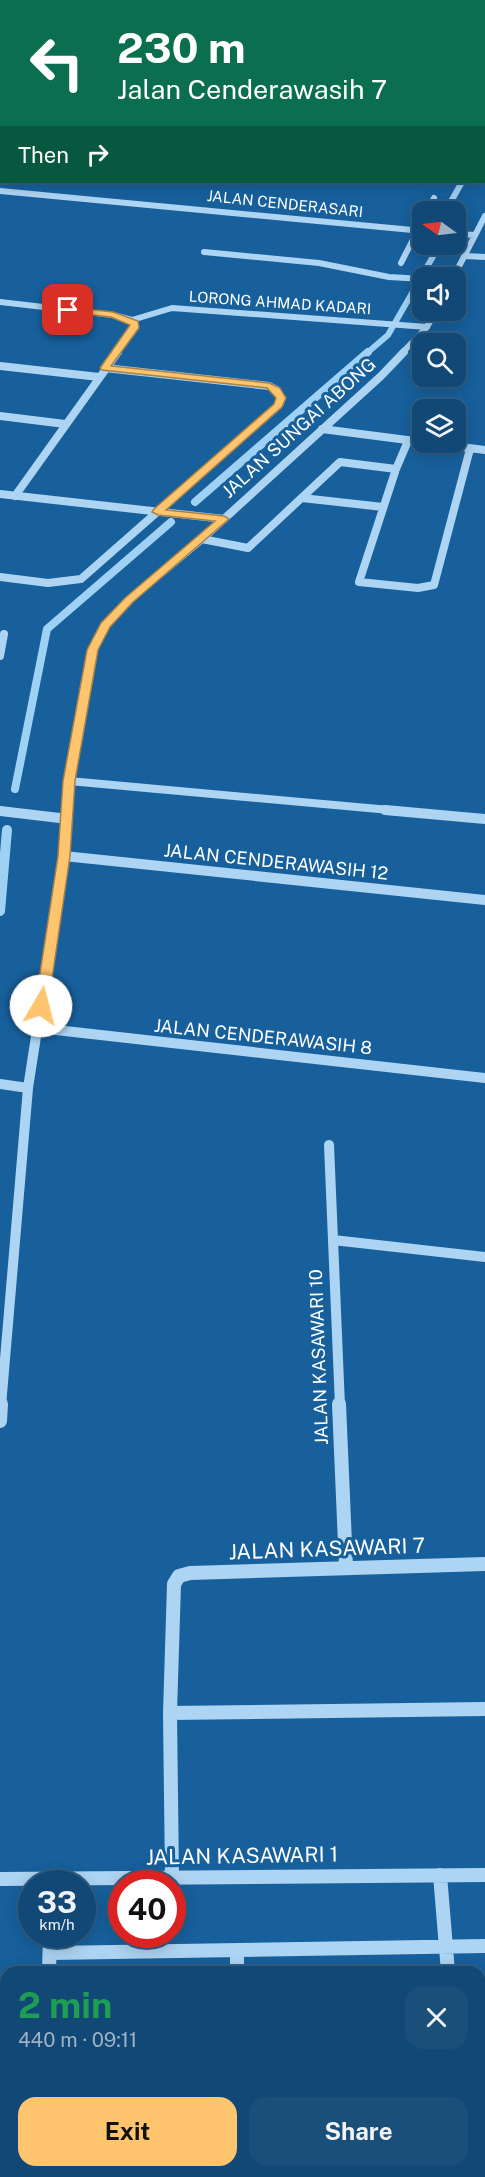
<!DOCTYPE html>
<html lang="en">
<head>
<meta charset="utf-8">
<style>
	body { margin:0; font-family:"Public Sans",sans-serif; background:#1a4f7a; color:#f1f3f6; height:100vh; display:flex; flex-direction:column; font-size:22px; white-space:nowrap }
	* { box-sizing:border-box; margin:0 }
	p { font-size:20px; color:#9cb2c5 }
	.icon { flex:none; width:33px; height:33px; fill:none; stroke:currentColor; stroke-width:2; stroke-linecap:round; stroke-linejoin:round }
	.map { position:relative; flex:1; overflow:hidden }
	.drawer { position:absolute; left:0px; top:1966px; width:486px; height:212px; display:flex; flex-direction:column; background:#114875; border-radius:18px 18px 0 0; box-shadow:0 3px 15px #0003,0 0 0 2px #306087 }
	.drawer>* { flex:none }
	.banner { position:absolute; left:0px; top:0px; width:486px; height:183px; box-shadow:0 3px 15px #0003,0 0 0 2px #306087; background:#0b6e4f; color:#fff; overflow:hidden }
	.needle { width:39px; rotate:284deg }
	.controls { position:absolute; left:412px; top:201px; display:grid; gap:12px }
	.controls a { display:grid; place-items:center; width:54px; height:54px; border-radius:12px; background:#114875; box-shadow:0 3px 15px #0003,0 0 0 2px #306087; font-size:30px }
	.speed { position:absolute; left:18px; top:1870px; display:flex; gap:12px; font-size:30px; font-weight:700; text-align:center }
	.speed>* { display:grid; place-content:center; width:78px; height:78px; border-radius:50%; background:#114875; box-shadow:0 3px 15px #0003,0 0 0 2px #306087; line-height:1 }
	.speed small { font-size:15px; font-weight:400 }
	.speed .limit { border:9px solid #d22; background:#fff; color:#111 }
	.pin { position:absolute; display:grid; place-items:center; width:51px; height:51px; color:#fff; margin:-26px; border-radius:12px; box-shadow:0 3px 9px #0006 }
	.me { position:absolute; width:66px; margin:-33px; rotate:8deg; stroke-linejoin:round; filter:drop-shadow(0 0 4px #0008) }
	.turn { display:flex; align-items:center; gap:21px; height:126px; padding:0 18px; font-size:27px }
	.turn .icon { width:78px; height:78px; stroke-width:2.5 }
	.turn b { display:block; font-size:42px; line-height:51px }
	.then { display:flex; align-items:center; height:57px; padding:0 18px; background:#0003; gap:12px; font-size:22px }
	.round { display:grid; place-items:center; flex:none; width:63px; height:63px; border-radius:18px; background:#1a4f7a }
	.head { display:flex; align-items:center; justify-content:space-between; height:102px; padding:0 18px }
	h1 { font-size:36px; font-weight:700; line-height:45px; color:#1e9e55 }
	.button { display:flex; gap:12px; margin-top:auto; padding:12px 18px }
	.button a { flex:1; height:69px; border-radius:18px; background:#ffc56e; color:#111; font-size:24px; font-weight:700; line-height:69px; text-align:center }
	.button a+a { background:#1a4f7a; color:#f1f3f6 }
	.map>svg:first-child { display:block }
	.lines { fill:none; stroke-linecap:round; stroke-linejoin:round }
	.stream-far2 { stroke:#9fd1f5; stroke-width:6 }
	.stream-far1 { stroke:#9fd1f5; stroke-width:8 }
	.stream { stroke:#9fd1f5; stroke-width:10 }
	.minor-far3 { stroke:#add4f2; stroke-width:6 }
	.minor-far2 { stroke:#add4f2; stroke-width:8 }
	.minor-far1 { stroke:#add4f2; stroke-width:10 }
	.minor { stroke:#add4f2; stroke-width:14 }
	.route { fill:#ffc56e; stroke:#a68048; stroke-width:1.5 }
	.labels { text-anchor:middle; stroke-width:6; stroke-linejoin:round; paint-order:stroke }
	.far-street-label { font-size:15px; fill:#fff; stroke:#17609c }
	.street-label { font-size:18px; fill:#fff; stroke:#17609c }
	.near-street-label { font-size:21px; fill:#fff; stroke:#17609c }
</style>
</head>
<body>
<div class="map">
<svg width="485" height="2177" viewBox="0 0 485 2177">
	<rect width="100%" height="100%" fill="#17609c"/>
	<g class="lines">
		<path class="stream-far2" d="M445,212l17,-30
			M367,353l21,-18 47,-82 -4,-9"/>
		<path class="stream-far1" d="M195,502l173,-150
			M15,789l32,-160 124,-107"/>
		<path class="stream" d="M0,911l7,-81"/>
		<path class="minor-far3" d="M275,0l19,2
			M0,191l423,40
			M427,212l7,-14
			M456,234l19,1
			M204,252l115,11 70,14 34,2
			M465,256l20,1
			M401,263l22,-43
			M453,278l32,-62
			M0,302l113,13 19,5
			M132,320l40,-12 255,19
			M117,353l18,-25 -3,-8
			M402,353l25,-26 9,-17"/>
		<path class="minor-far2" d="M0,366l99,11
			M0,416l65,8
			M322,429l163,21
			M408,441l-12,28 -37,113 59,6 16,-3 36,-136
			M0,494l224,25
			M15,496l103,-144
			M302,498l81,9
			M202,539l46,9 92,-86 56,7
			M0,577l48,6 33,-4 198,-174 2,-7 -4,-8 -8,-4 -164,-18
			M0,656l4,-22
			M69,781l332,30
			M0,811h3
			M67,811l2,-30 23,-131 13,-25 24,-25 73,-61 179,-163 23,-24"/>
		<path class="minor-far1" d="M385,810l100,9
			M0,811l68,8
			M64,856l421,44
			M38,1028l447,50
			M0,1084l28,4
			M329,1145l11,261
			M333,1240l152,17
			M1,1406l27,-318 36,-232 3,-46"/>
		<path class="minor" d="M339,1404l7,163
			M0,1421l1,-17
			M170,1713l315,-4
			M440,1875l8,97
			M172,1878l-2,-165 4,-129 5,-8 11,-3 295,-9
			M0,1879l485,-4
			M237,1950v22
			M50,1953l435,-7
			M49,1972l1,-37
			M40,2172v5
			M238,2172v5
			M464,2172v5"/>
	</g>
	<path class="route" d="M68,307l45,5 25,9 1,7 -28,38 158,17 11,5 6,10 -4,9 -116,103 58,6 5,3 -96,83 -23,25 -12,23 -23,131 -5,75 -22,150 -7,4 -6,-4 23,-150 5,-75 24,-131 14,-27 24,-25 90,-77 -57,-6 -6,-3 2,-3 120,-105 2,-6 -9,-10 -165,-18 -2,-2 30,-43 -19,-8 -46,-5 -2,-2z"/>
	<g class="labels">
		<g class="far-street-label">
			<text transform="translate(285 204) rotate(6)" y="5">JALAN CENDERASARI</text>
			<text transform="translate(280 303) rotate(4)" y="5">LORONG AHMAD KADARI</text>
		</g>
		<g class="street-label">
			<text transform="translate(299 428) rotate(-42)" y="6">JALAN SUNGAI ABONG</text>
			<text transform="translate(276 862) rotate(6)" y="6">JALAN CENDERAWASIH 12</text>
			<text transform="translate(263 1037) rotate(6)" y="6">JALAN CENDERAWASIH 8</text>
			<text transform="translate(319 1357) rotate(-92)" y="6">JALAN KASAWARI 10</text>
		</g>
		<g class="near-street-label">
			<text transform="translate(327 1549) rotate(-2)" y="7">JALAN KASAWARI 7</text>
			<text transform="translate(242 1856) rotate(-1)" y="7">JALAN KASAWARI 1</text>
		</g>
	</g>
</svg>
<div class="controls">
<a><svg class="needle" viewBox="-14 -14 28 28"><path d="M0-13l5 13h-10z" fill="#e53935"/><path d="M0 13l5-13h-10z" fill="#9cb2c5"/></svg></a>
<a><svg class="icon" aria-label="sound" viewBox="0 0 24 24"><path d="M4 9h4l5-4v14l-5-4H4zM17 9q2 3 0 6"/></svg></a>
<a><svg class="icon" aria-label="search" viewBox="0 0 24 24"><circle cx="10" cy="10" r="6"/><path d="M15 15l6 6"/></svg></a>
<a><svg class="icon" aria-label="layers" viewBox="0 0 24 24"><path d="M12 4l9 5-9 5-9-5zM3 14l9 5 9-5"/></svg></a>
</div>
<div class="speed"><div>33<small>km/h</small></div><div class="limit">40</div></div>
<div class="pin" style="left:68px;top:310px;background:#d93025"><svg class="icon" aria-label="arrive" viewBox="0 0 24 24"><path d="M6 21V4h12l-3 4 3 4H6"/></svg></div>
<svg class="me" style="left:41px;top:1006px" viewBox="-20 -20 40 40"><circle r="19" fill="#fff"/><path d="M0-13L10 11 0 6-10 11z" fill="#ffc56e"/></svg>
<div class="banner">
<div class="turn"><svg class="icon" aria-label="left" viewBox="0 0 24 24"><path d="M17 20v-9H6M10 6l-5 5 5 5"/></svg><div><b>230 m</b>Jalan Cenderawasih 7</div></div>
<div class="then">Then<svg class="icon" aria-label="right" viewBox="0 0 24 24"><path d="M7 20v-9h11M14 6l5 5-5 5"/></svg></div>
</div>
<section class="drawer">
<div class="head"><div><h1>2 min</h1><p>440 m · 09:11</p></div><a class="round"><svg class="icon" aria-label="close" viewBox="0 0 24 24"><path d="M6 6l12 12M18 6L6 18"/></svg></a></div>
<div class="button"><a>Exit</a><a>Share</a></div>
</section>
</div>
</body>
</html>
